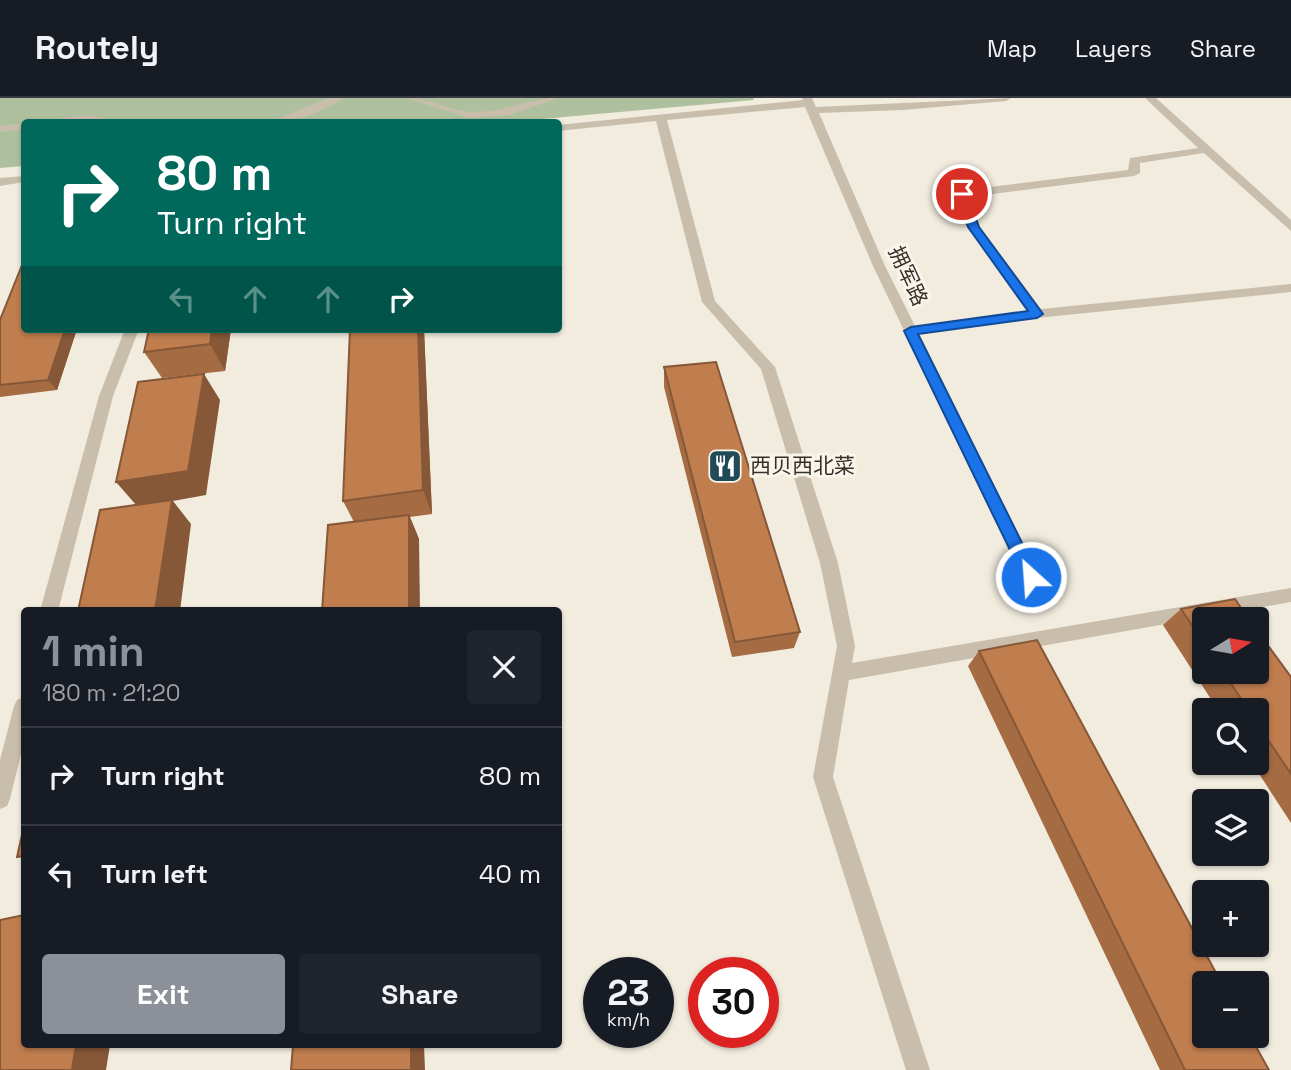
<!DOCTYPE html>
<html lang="en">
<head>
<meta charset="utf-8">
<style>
	body { margin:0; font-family:"Space Grotesk","Noto Sans SC",sans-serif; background:#20242c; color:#f1f3f6; height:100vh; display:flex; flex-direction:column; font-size:26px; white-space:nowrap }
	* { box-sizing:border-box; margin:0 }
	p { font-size:23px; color:#9ea1a6 }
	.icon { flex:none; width:38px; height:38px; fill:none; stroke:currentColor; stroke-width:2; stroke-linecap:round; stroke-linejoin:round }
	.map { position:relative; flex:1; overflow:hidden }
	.details { position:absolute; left:21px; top:509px; width:541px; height:441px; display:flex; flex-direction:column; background:#171b24; border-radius:7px; box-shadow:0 2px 5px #0004 }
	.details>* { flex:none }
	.top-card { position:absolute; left:21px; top:21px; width:541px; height:214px; border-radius:7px; box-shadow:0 2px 5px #0004; background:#00695c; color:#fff; overflow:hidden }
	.needle { width:46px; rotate:79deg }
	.controls { position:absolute; left:1192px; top:509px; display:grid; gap:14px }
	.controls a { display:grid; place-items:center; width:77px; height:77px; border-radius:7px; background:#171b24; box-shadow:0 2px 5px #0004; font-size:35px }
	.speed { position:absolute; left:583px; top:859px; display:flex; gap:14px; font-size:35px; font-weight:700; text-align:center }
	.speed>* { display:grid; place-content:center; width:91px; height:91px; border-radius:50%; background:#171b24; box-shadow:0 2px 5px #0004; line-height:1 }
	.speed small { font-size:18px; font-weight:400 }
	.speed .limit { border:10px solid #d22; background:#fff; color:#111 }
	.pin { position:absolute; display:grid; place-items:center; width:60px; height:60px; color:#fff; margin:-30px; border:4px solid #fff; border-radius:50%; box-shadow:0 2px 7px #0007 }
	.me { position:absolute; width:77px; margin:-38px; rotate:334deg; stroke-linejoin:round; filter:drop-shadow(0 0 5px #0008) }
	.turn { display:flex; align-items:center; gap:24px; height:147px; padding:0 21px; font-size:32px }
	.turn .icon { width:91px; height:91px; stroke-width:2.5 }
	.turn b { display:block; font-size:49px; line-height:60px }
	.lanes { display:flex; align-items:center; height:66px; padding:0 21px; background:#0003; justify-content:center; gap:35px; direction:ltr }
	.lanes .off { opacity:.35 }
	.round { display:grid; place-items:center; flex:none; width:74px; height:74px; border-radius:7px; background:#20242c }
	.summary { display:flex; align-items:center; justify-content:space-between; height:119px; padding:0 21px }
	h1 { font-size:42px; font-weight:700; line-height:52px; color:#8c9099 }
	.action { display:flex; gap:14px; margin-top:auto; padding:14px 21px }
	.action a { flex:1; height:80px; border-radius:7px; background:#8c9099; color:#fff; font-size:28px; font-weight:700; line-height:80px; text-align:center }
	.action a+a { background:#20242c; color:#f1f3f6 }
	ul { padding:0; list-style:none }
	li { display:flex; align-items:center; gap:21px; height:98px; padding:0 21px; border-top:2px solid #363941 }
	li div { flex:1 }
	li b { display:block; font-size:26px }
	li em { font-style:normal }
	header { display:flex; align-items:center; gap:42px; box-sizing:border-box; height:98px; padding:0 35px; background:#171b24; border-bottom:2px solid #363941 }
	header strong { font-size:33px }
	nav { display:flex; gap:38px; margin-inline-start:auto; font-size:24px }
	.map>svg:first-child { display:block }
	.green { fill:#afc09f }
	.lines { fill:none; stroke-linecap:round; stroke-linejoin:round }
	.lane { fill:#c9beab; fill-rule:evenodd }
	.street { fill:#c9beab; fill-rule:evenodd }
	.wall { fill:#a56c43 }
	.shaded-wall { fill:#865837 }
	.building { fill:#c07d4e; stroke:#865837; stroke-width:2 }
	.route { fill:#1a73e8; stroke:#114b97; stroke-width:2 }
	.labels { text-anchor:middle; stroke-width:6; stroke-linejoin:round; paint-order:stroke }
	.street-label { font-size:21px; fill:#37302a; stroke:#f9f5eb }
	.poi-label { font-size:21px; fill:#37302a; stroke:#f9f5eb; text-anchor:start }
</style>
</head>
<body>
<header>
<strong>Routely</strong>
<nav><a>Map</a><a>Layers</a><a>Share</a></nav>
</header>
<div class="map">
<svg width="1291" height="972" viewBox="0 0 1291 972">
	<rect width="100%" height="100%" fill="#f2ecdf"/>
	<path class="green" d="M0,0h753l1,2 -246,22h-484v44l-24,2z"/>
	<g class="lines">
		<path class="lane" d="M330,0h13c-19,14 -52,26 -75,24z
			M407,0c23,0 43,13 65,14 30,1 57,-14 87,-14l-50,17 -40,3z
			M90,17l28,7h-69l5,-3z
			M24,25v6l-24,3v-6z"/>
		<path class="street" d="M802,0h10l4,9 195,-9 -5,3 -103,9 -84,3 66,153 30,60 113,-15 -60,-84 -12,-33 2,-3 170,-21 2,-12 68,-10 -53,-50h11l135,122v11l-87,-78 -64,10v10l-6,3 -165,21 11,30 61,82 250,-25v8l-254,26 -118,16 121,243 -3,5 -6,2 -6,-2 -152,-316 -68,-159 -138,13 48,181 60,66 63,196 17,83 -3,17 439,-75v14l-442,78 -16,97 97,293h-24l-93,-293 24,-131 -17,-83 -59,-194 -59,-67 -46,-181 -98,10v-6l245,-25z
			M24,78v6l-24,4v-8z
			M125,231h14l-26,67 -55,215h-18l59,-215z
			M24,599v45l-14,57 -3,7 -7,3v-49l14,-54 3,-6z"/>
	</g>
	<path class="wall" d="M0,222l24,9h53l-20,61 -57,7z
		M149,231h82l-6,42 -63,7 -18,-26z
		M350,231h74l8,185 -22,3 9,22 -65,-17 -11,-21z
		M664,269l136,265 -6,16 -62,9 -68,-270z
		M1181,511l23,11v52h52l35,5v146l-39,-60h4v-53h-38l-55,-85z
		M979,553l290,419h-109l-192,-404z"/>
	<path class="shaded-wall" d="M65,231h12l-20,61 -9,-10z
		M212,231h19l-6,42 -15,-27z
		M418,231h6l8,185 -9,-24z
		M204,276l16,26 -14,95 -33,6 18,23 -11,87h-25l-18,-105 -21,-24z
		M409,417l10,24 1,72h-11z
		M76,947h34l-4,25h-34z
		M411,947h13l1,25h-14z"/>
	<path class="building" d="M24,162v69h41l-17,51 -48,5v-65z
		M149,231h63l-2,15 -66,8z
		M350,231h68l5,161 -80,11z
		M716,264l84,270 -65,10 -71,-275z
		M204,276l-16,97 -72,11 22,-100z
		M172,402l-17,111h-77l22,-101z
		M409,417v96h-87l6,-86z
		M1235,501l14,21h-45v23l-23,-34z
		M1256,531l35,48v97l-35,-52v-12h-7l-26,-38h33z
		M1037,542l185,344h-18v52h46l19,34h-84l-206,-419z
		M24,728v30l-7,1z
		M24,817v130h52l-4,25h-72v-150z
		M293,947h118v25h-120z"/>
	<path class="route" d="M962,93l5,3 12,33 64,87 -6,4 -119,16 121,243 -8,6 -6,-2 -121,-250 7,-4 117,-16 -60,-84 -12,-33z"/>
	<defs>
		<g id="restaurant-square" transform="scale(1.75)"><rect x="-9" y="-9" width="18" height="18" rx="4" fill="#214a57" stroke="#f9f5eb"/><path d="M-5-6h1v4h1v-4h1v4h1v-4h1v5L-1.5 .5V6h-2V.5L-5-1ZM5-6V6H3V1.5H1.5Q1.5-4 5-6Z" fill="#fff"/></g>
	</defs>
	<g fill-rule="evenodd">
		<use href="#restaurant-square" x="725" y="368"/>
	</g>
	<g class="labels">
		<g class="street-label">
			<text transform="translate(908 178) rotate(65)" y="7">拥军路</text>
		</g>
		<g class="poi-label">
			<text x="750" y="375">西贝西北菜</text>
		</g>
	</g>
</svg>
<div class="controls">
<a><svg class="needle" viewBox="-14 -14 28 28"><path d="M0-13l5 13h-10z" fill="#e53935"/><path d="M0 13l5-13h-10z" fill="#9ea1a6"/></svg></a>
<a><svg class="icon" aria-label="search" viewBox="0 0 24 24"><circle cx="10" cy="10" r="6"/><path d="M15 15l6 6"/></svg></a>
<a><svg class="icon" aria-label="layers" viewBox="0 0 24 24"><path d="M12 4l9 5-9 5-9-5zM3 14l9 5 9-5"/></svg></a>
<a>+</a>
<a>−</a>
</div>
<div class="speed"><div>23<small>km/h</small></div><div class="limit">30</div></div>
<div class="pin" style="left:962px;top:96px;background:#d93025"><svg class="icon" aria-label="arrive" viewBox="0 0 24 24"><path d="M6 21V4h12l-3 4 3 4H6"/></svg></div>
<svg class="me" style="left:1031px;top:479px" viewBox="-20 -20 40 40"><circle r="17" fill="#1a73e8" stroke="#fff" stroke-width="3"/><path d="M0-11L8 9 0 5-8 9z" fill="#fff"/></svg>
<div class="top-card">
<div class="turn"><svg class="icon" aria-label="right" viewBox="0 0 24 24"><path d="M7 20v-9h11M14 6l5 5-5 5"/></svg><div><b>80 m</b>Turn right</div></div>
<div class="lanes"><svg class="icon off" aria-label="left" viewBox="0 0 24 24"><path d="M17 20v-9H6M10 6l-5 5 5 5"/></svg><svg class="icon off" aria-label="ahead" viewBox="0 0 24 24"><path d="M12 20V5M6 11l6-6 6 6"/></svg><svg class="icon off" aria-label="ahead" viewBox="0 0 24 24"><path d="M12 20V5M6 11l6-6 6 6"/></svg><svg class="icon" aria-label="right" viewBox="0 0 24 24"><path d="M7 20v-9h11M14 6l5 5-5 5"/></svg></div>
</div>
<section class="details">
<div class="summary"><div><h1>1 min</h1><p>180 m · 21:20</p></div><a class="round"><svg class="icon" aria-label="close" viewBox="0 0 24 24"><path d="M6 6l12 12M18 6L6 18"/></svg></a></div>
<ul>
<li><svg class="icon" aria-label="right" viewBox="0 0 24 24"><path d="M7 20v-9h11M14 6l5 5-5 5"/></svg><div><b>Turn right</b></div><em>80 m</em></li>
<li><svg class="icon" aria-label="left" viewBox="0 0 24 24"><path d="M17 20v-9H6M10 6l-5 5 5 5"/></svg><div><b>Turn left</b></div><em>40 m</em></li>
</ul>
<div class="action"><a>Exit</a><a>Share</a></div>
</section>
</div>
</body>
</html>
